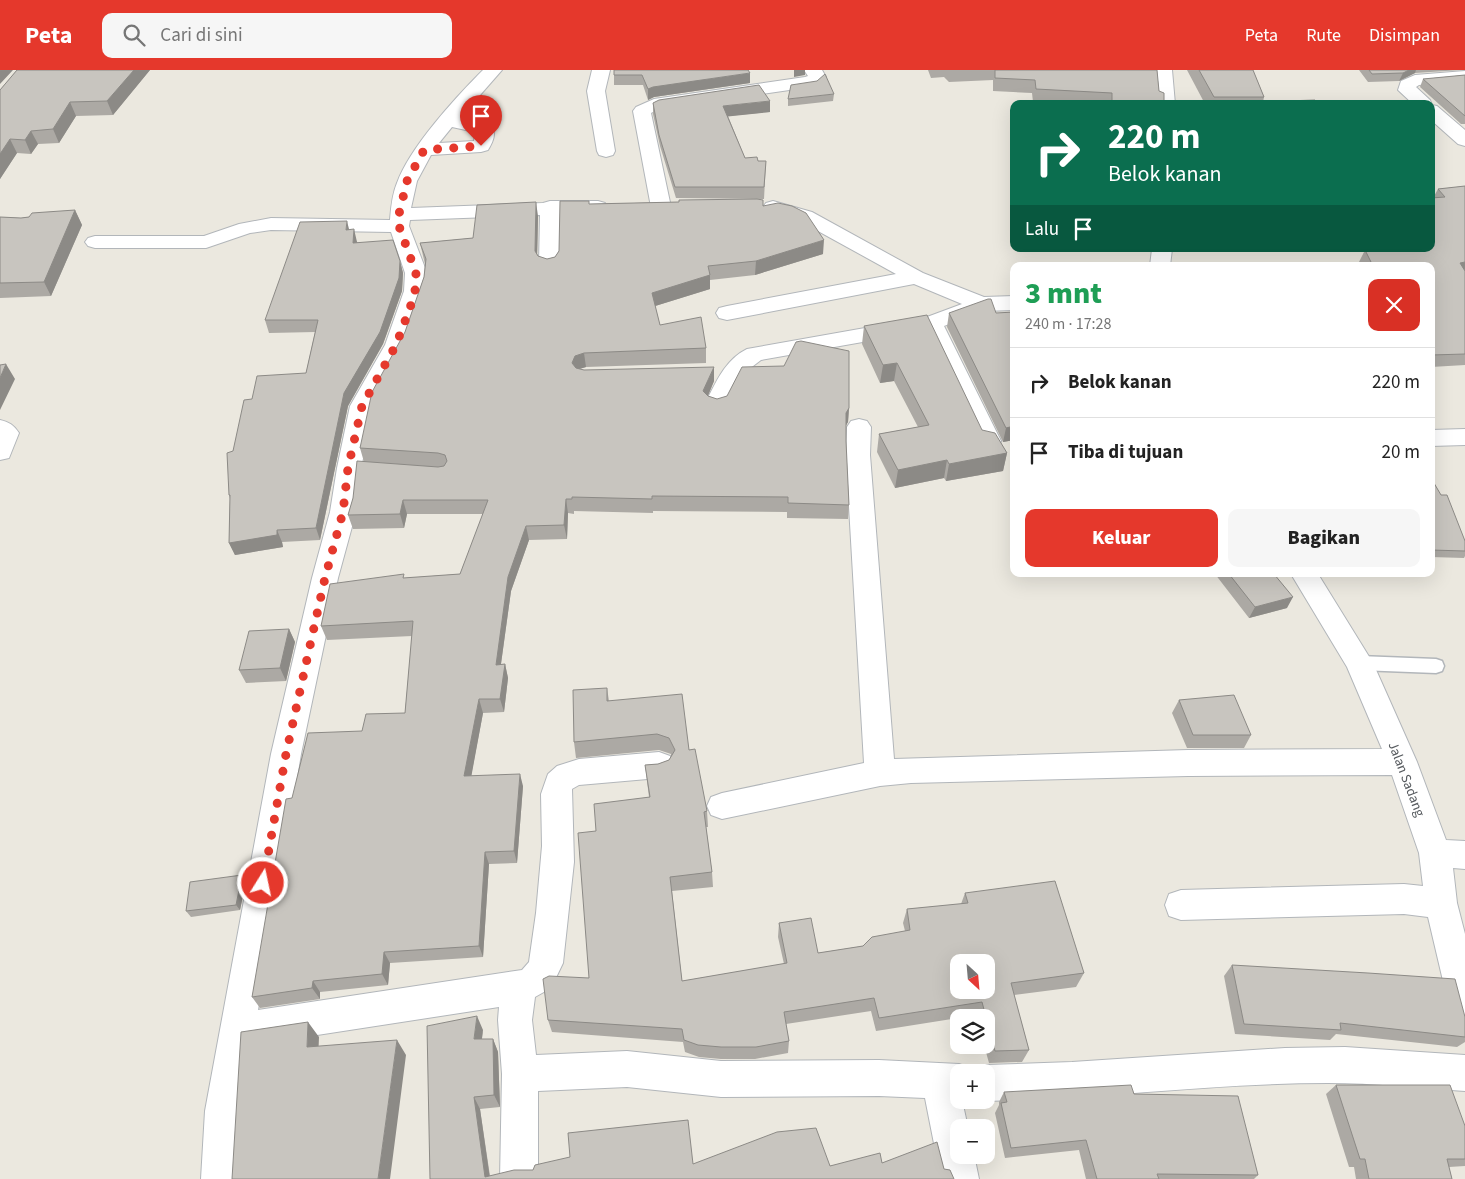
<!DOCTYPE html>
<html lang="id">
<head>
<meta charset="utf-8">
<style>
	body { margin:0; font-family:"Source Sans 3",sans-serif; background:#f6f6f6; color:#222; height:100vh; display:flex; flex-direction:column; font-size:19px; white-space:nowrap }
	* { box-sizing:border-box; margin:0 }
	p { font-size:16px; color:#767676 }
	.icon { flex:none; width:28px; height:28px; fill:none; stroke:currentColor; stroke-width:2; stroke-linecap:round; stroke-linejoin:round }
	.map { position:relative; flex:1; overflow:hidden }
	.panel { position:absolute; left:1010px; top:192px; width:425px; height:315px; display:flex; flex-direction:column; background:#fff; border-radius:10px; box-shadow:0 5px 20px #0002 }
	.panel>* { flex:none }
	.banner { position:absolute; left:1010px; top:30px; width:425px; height:152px; border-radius:10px; box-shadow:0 5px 20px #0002; background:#0b6e4f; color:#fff; overflow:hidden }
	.needle { width:32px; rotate:154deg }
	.tools { position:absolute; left:950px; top:884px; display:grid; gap:10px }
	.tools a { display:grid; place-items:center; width:45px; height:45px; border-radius:10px; background:#fff; box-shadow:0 5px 20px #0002; font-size:25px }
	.pin { position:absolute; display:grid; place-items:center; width:42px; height:42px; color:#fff; margin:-51px -21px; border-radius:50% 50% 50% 0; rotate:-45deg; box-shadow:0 0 5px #0007 }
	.pin .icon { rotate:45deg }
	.me { position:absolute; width:55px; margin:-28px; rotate:10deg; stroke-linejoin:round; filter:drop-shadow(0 0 4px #0008) }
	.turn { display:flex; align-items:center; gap:18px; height:105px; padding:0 15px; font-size:22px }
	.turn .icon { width:65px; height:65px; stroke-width:2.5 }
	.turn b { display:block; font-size:35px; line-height:42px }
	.then { display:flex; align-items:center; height:48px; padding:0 15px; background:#0003; gap:10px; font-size:19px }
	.round { display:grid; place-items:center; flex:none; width:52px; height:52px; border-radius:10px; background:#f6f6f6 }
	.summary { display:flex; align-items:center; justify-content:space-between; height:85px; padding:0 15px }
	h1 { font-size:30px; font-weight:800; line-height:38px; color:#1e9e55 }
	.action { display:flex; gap:10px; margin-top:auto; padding:10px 15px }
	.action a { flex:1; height:58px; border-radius:10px; background:#e5382c; color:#fff; font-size:20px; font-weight:800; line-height:58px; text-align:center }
	.action a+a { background:#f6f6f6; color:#222 }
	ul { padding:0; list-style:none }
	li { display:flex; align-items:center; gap:15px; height:70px; padding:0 15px; border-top:1px solid #e0e0e0 }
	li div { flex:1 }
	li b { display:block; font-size:19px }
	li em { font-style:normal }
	header { display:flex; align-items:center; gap:30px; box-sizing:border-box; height:70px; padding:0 25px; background:#e5382c; color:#fff }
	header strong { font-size:24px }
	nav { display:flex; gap:28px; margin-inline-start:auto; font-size:18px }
	.search { width:350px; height:45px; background:#f6f6f6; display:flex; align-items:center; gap:12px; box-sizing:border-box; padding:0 18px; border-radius:10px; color:#767676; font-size:19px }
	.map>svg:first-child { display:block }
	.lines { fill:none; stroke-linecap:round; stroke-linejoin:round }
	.lane-casing { stroke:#b2b6ba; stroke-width:3 }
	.street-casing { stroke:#b2b6ba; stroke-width:2 }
	.lane { fill:#fff; fill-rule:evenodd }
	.street { fill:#fff; fill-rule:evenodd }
	.wall { fill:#aca9a4 }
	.shaded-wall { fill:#8c8a86 }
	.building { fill:#c8c5bf; stroke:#8c8a86; fill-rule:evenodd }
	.route { stroke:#e5382c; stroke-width:9; stroke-dasharray:0 16.2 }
	.labels { text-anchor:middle; stroke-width:4.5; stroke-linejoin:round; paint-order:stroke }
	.street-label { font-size:14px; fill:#585c60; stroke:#fff }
</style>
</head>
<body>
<header>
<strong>Peta</strong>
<div class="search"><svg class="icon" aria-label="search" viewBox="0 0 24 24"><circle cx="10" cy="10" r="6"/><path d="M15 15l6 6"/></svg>Cari di sini</div>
<nav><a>Peta</a><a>Rute</a><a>Disimpan</a></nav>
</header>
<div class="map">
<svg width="1465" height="1109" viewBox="0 0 1465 1109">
	<rect width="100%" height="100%" fill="#ebe8df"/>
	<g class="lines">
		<g class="lane-casing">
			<path id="lane" d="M1359,586l77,3 6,2 2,5 -2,5 -6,2 -77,-3 -6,-2 -2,-5 2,-5z"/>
		</g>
		<g class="street-casing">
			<path id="street" d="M483,0h19l-42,48 31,6c6,9 2,18 -3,26l-7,2 -50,3 -14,26 -6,27 132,-5 7,-2h48l7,2 3,4 -3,4 -45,3 -1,51 -3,4 -7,2 -7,-2 -3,-4 1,-50 -130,5 -1,6 18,47 -1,18 -19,54 -33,61 -13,62 -5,44 -18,66 -37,176 -43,256 264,-40 7,-8 7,-49 6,-67 -1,-52 7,-20 9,-8 22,-7 80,-7 11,4 4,9 -4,9 -11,4 -80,7 -7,4 2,73 -11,101 -12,25 -16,9 -3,23 4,35 91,-4 94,10 158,-1 80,4 13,5 1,3 13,-7 86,-3 213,-14 60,-1 120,8v36c-46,-3 -91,-8 -137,-8 -114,0 -228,16 -342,18l-2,-1h2v-28h-27v28h3l6,28h-9v27h15l5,24h-38l-16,-81 -46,-2 -158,1 -94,-10 -89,4v88h-38l2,-105 -4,-54 1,-13 -247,38 -11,66 -2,68h-38l4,-68 66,-357 41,-176 18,-66 7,-44 13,-62 35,-61 19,-54 1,-18 -14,-41 -120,-2 -21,3 -44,15h-111l-7,-2 -3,-4 3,-4 7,-2h109l35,-12 32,-6 119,2c1,-12 2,-25 7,-37 13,-36 59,-86 86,-113zM452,57l23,5 -1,9 -35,2z
				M592,0h18l-5,21 10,60 -2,4 -7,2 -7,-2 -2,-4 -10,-60z
				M804,0h18l4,7 -10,9 -6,1 -151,22 -8,4 20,94 -3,4 -7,2 -7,-2 -3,-4 -18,-96 3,-4 18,-8 151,-22 3,-1z
				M1154,0h18l3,34h-18z
				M1465,1v10l-46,4 -3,2 14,13 2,5 5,1 28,24v16l-7,-2 -27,-24v-16h-18l-15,-14 3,-9 14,-6z
				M773,131l39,11 111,61 61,24 30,-1v14l-30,1 -40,15 57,115 -3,6 -9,2 -9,-2 -55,-116 -164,29 -17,13 -19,36 -8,3 -8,-3 -4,-5c11,-22 20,-44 42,-55l180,-32 35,-13 -48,-20 -187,36 -8,-2 -3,-5 3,-5 8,-2 169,-32 -98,-54 -32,-9 -3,-4 3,-4z
				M1152,179h20l-2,17h-20z
				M859,349l8,2 4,6 -1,28 24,304 294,-9 194,-1 -35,-82 -56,-93h27l55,89 44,99 29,78 19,1v28l-12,-1 4,35 8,31v85l-12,-5 -5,-12 -20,-85 -24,-3 -223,6 -12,-4 -4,-11 4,-11 12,-4 223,-6 19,2 -4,-33 -27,-78 -204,1 -277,7 -31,3 -158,33 -11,-4 -4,-9 4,-9 11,-4 142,-30 -18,-308 1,-28 4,-6z
				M0,350c9,2 14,5 19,13l-10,25 -9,2z
				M1465,359v16l-34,1v-16z"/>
		</g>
		<use href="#lane" class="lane"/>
		<use href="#street" class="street"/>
	</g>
	<path class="wall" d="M17,0h133l-37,45 -37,1 -17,27 -21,1 -7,10 -14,-1 -17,26v-89z
		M614,0l136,13 -96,14 -6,3 -5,-15h-29z
		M928,0h229l2,21 5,13h-97l-34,-2 -1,-9 -39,-2v-11l-44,2 -5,-5 -13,1z
		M1187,0h66l11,27 -1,5 55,2h-113z
		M1359,0h102l-46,3 -16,8 -31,1z
		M1465,5v49h-4l-41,-37 3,-8z
		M834,24l-1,7 -45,5v-7z
		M653,33l117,9 -42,4 17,42 13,3h8l-2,38 -88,-1 -16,-52 -7,-32z
		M1465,116v179l-34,2v-101h-70l-2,-4 6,-12 66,-1v-51h2l5,-9z
		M679,130l84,6 60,48 -68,21 -45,5v9l-55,17 5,19 46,23v15l-120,4 -7,2 5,1 130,11 -6,15 9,3 132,9 -1,14 -2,3v16l3,64 -1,14 -61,-1v-6l-134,-1v2l-79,-2v3l-6,-1 -1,26 -38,1 -18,51 -10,73h4l3,14 -4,34 -21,1 -12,63 52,10 -6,77 -28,1 -6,93 -93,6 -2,22 -68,7v7l-60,9 -8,-11 40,-199 70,-67 43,-18 7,-77 -85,4 -6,-14 84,-48 55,-4 23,-60h-76l-3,14 -51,1 -5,-14 16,-53 -4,-14 45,-116 19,-55 1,-13 -5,-21 53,-5 65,-22 -1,38 1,2 9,3 8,-2 34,-53 90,-2z
		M75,140l7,15 -31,71 -51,2v-81l21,1z
		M349,160l8,12 43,19 3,12 -1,18 -19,53 -35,62 -28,134 -38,2 1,5 -48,8 -6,-12 1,-44 -1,-4 4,-44 19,-52 54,-26 9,-41 -46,1 -4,-13z
		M949,243h47l18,127 -11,2 -56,-115z
		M864,256l118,104 25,23 -4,18 -57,10 -2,-3 -49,10 -18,-36 2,-18 39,-7 -24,-46 -14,2 -18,-39z
		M1431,408l34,63v15l-1,2 -33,-1z
		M1215,504h59l13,34 -38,10z
		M289,559l6,13 -9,39 -40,2 -7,-13z
		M607,618l2,13 80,49 18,61 1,16h-2l6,45 1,15 -41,4 10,90 102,-17 -6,-27 1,-14 39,30 45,-7 42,-15 -2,-8 4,-14 54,-5 4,-11 119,80 -8,14 -62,8 15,55 -7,12 -33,1 -5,-18h2v-27h-8l-1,-3 -101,16 -5,-20 -85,13 3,17 -1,12 -33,6h-34l-22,-2 -14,-5 -2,-10 -131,-10 -4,-12 41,-42 7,-147 53,-34 -4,-32 13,-1 11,-4 2,-4v-2l-12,-4 -83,8 -2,-16z
		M1179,630l72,35 -7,13h-57l-15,-35z
		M242,805l4,6 -6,29 -49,7 -5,-6z
		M1232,895l233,52v25l-8,5 -121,-13 -6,6 -95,-6 -11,-58z
		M483,960l-1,9h11l5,13 2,55 -20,2 10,67 43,-6 160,-6 137,2 52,-3 62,6 -514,10z
		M1336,1015l129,41v40l-16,1 3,12h-96l-2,-12h-5l-23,-73z
		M1004,1022l130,2 124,81 -4,4h-168l-7,-29 -74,8 -10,-45 4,-8v-3z"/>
	<path class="shaded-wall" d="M0,0h13l-13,14z
		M134,0h16l-37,45 -6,-14z
		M794,0h11v5l-11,2z
		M1409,0h7l-1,3 -16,8 4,-8z
		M750,3v10l-96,14 -6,3v-11l5,-2z
		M770,31v11l-47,5v-11z
		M70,32l6,14 -17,27 -6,-14z
		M31,61l7,13 -7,10 -6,-14z
		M10,69l7,14 -17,26v-25z
		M536,132l2,14 -1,49 -2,-14z
		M75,140l7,15 -31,71 -7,-14z
		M347,151l3,12 -4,-3z
		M354,159l3,13 -1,13 -3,-12z
		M824,170l-1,14 -68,21 1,-14z
		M400,191l3,12 -1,18 -19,53 -35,62 -28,134 -4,-12 28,-135z
		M1465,192v11l-5,-10z
		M710,205v14l-58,18v-14z
		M584,283l2,14 -10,3 -4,-7 3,-7z
		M897,293l-3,18 -14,2 3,-18z
		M6,294l9,15 -15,31v-32z
		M714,297v14l-10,24 -1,-14z
		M849,338l-1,14 -3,5 1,-14z
		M1014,356v14l-11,2 3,-14z
		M1007,383l-4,18 -57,10 3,-17z
		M947,390l-3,18 -49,10 3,-18z
		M566,429l2,14 -1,26 -3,-14z
		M403,430l4,14 -3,14 -4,-14z
		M526,456l3,14 -18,51 -12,87 -3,-13 12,-88z
		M277,460l5,12 1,5 -48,8 -6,-12z
		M1293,527l-6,11 -38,10 6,-11z
		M289,559l6,13 -9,39 -6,-13z
		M505,594l3,14 -4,34 -4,-13z
		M479,629l4,14 -14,76 -5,-13z
		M520,704l3,12 -6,77 -3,-12z
		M485,782l4,12 -6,93 -4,-11z
		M242,805l4,6 -6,29 -4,-5z
		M384,882l6,11 -2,22 -6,-11z
		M313,911l7,11v7l-8,-11z
		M477,946l6,14 -3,22 -6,-13z
		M308,952l11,15 -1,24 -11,-14z
		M493,969l5,13 2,55 -6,-12z
		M397,970l9,15 -16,124h-12z
		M474,1027l6,12 10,70 -5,-2z"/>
	<path class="building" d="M17,0h117l-27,31 -37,1 -17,27 -22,2 -6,9 -15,-1 -10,15v-64z
		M614,0h134l2,3 -97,14 -5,2 -6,-14h-28z
		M995,0h162l2,21 5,2v11h-52v-11l-76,-4 -1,-9 -40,-2z
		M1199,0h54l11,27h-50z
		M1369,0h40l-6,3 -31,1z
		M825,4l9,20 -46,5 3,-14 26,-4z
		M1465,5v41l-42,-37z
		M759,15l11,16 -47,5 22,52 12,-1 1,4h8l-2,26h-89l-16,-52 -6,-32 6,-3z
		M1315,30l3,4h-61v-2z
		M1465,116v76l-5,1 5,8v83l-34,1v-89h-58l-8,-16 24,-1h42v-2h1l-1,-2v-47l14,-1 -7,-8z
		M757,129l6,1v6l15,-3 14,3 14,7 18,27 -68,21 -48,5 2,9 -58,18 8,32 41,-8 5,31 -122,5 -9,3 -3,7 4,5 8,2 130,-3 -11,24 5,5 9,3 10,-3 15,-29 42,-1 12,-24 5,-1 48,10v57l-3,5v28l3,64 -61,-2v-6l-136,-1v3l-80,-2v2h-6l-2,26 -38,1 -18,51 -12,88 9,-1 -5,35h-21l-15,77 56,-2 -6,77 -29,1 -6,94 -95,6 -2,22 -69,7 -1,7 -60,9 34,-198 6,-1 16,-65 54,-2 4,-17 39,-1 8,-92 -92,5 9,-42 74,-10 -1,4 57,-4 28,-74h-85l-3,14 -52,1 5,-17 4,-37 81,6 6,-1 3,-5 -2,-6 -7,-2 -78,-5 12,-56 33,-60 19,-55 2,-18 -6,-16 53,-5 4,-33 59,-3 -1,49 3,5 9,3 8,-2 4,-6 1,-50h29v3l90,-2v-2z
		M75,140l-31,72 -44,1v-66l21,1 8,-1 3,-4z
		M347,151l-1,9 8,-1 -1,14 40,-3 7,21 -1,17 -19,54 -36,61 -28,135 -39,2v5l-48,8 1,-48h-1l-2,-42 6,-2 11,-51 8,-1 5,-23 49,-3 12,-53h-53l35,-98z
		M988,229h3l5,14 18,-1v114l-8,2 -57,-115z
		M927,245l55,115 13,3 12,20 -58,11 -2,-4 -49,10 -19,-36 50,-9 -32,-62 -14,2 -19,-39z
		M6,294l-6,14v-13z
		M1431,408l10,17h6l18,46v10l-34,-1z
		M1229,504h45l19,23 -38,10z
		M289,559l-9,39 -41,2 10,-39z
		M607,618v13l75,-7 7,56 6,-1 12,62 -3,1 8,60 -42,5 12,104 105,-18 -8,-40 32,-5 7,35 45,-7 9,-9 38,-7 -3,-21 61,-6 -3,-10 90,-12 29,92 -73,10 18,67 -34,1 -13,-49 -103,16 -5,-20 -90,14 5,29 -33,6h-35l-23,-2 -14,-5 -2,-11 -134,-9 -5,-41 6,-3 40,2 -11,-145 18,-2 -2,-27 56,-7 -5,-32 13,-1 11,-4 6,-10 -6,-12 -12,-4 -83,8 -1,-52zM959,892h27v28h-27z
		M1234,625l17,40h-58l-14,-35z
		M242,805l-6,30 -50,6 4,-29z
		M1232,895l136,8 87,6 10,38v20l-125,-14 1,7 -97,-6z
		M477,946l-3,23h19l1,56 -20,2 11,80 29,-7h19l2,-5 35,-8 -2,-24 120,-13 5,44 84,-32 39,-4 14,38 50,-13 2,10 55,-21 7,27 6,1 4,9h-524l-3,-153z
		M308,952l-1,25 90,-7 -19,139h-146l9,-147z
		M1131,1015l3,9 104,2 20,79 -101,-1 2,5h-62l-11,-39 -75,8 -10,-45 6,-1 -3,-10z
		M1336,1015h114l15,41v33h-18l5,20h-83l-4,-20h-5z"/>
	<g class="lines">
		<path class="route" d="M263,813l23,-129 39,-176 18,-66 5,-44 14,-62 34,-61 14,-37 5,-17 1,-18 -17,-47v-12l8,-33 17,-31 57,-4"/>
	</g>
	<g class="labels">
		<g class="street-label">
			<text transform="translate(1407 709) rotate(69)" y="5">Jalan Sadang</text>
		</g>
	</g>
</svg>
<div class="tools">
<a><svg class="needle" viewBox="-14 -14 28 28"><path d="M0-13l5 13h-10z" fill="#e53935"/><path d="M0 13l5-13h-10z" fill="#767676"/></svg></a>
<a><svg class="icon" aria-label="layers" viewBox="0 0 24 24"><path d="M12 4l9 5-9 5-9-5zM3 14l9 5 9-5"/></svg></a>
<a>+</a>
<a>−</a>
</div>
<div class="pin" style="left:481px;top:76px;background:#d93025"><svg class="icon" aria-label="arrive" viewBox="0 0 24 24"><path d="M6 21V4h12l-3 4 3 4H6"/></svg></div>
<svg class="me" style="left:263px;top:813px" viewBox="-20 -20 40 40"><circle r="17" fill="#e5382c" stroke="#fff" stroke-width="3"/><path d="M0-11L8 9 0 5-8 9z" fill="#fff"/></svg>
<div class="banner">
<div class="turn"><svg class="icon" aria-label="right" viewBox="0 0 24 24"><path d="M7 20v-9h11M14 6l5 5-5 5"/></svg><div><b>220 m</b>Belok kanan</div></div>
<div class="then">Lalu<svg class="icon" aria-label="arrive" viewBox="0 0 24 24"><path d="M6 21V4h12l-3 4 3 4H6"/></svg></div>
</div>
<section class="panel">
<div class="summary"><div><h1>3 mnt</h1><p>240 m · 17:28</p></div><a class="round" style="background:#d93025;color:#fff"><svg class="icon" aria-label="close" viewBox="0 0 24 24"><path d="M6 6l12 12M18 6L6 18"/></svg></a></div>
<ul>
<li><svg class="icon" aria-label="right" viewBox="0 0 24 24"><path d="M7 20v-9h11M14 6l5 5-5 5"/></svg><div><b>Belok kanan</b></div><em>220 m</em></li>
<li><svg class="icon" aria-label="arrive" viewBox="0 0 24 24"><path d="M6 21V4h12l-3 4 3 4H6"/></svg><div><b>Tiba di tujuan</b></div><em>20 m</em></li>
</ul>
<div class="action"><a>Keluar</a><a>Bagikan</a></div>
</section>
</div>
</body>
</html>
